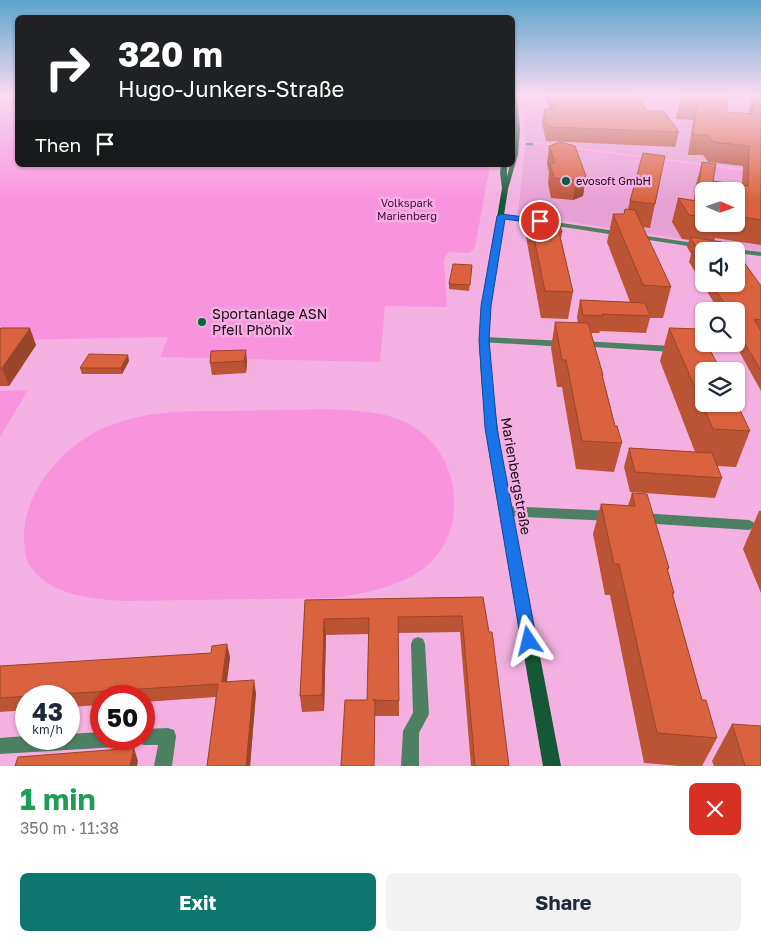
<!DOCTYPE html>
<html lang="en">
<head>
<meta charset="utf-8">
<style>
	body { margin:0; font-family:"Golos Text",sans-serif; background:#f2f2f3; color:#1f2937; height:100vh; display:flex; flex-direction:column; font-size:19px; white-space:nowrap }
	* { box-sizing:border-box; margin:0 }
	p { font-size:16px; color:#747a83 }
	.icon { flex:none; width:28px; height:28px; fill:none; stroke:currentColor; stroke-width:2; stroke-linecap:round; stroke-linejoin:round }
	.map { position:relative; height:766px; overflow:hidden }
	.drawer { display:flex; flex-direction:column; background:#fff; flex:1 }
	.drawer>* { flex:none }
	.guide { position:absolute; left:15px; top:15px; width:500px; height:152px; border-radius:8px; box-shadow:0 1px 4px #0004; background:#202124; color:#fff; overflow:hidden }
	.needle { width:32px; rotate:92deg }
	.fabs { position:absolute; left:695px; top:182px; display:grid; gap:10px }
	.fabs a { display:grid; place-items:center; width:50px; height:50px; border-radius:8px; background:#fff; box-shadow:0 1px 4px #0004; font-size:25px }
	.speed { position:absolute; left:15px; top:685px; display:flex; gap:10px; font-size:25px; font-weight:700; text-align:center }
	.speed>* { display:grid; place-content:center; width:65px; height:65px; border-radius:50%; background:#fff; box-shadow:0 1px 4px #0004; line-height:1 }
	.speed small { font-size:12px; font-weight:400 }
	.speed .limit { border:8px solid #d22; background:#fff; color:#111 }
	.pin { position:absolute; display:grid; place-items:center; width:42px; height:42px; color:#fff; margin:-21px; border:2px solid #fff; border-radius:50%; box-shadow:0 1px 5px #0007 }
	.me { position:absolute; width:55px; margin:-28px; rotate:350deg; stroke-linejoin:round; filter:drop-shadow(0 0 4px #0008) }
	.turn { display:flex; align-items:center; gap:18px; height:105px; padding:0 20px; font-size:22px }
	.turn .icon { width:65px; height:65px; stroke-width:2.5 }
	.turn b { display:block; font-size:35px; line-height:42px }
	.then { display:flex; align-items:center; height:48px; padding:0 20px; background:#0003; gap:10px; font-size:19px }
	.round { display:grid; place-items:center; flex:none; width:52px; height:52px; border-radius:8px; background:#f2f2f3 }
	.head { display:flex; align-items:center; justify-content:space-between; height:85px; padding:0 20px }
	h1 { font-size:30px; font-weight:700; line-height:38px; color:#1e9e55 }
	.cta { display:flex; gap:10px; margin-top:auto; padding:10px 20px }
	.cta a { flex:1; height:58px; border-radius:8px; background:#0f766e; color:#fff; font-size:20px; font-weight:700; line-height:58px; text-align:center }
	.cta a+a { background:#f2f2f3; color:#1f2937 }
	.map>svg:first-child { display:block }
	.built { fill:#e8a1d4; fill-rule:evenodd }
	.green { fill:#f894de }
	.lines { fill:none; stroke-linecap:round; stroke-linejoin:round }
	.stream { stroke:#278ca4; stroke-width:2.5 }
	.street { fill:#4d7f62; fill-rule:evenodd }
	.secondary { fill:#145837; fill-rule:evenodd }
	.wall { fill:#bb5435; fill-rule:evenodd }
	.shaded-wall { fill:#99452b }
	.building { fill:#da623e; stroke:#99452b }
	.route { fill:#1a73e8; stroke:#114b97 }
	.poi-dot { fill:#00673d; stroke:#f3b0e0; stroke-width:2 }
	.labels { text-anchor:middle; stroke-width:5; stroke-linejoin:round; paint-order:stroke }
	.far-poi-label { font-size:11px; fill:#1d0618; stroke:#f3b0e0; text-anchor:start }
	.far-park-label { font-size:11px; fill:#4c0b40; stroke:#f3b0e0 }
	.poi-label { font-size:14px; fill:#1d0618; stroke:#f3b0e0; text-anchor:start }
	.street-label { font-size:14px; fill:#1d0618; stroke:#f3b0e0 }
</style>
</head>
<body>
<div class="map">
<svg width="761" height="766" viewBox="0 0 761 766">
	<rect width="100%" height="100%" fill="#f3b0e0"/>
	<path class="built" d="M519,94h128l5,7 74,7 11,-4 24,2v65l-235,-30z
		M525,146l236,31v74l-243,-37zM704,191h32v33h-32z"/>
	<path class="green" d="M0,94h17l1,71h472l-15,82 -5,6 -21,-1 -5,7 3,48 -62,-1 -5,56 -220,-5 8,-20 -160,3 -8,10z
		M530,143l231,30v4l-236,-31v-2z
		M28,390l-28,47v-46z
		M329,409c27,2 54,2 78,14 49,24 64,96 26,137 -24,25 -68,34 -101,38l-208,3c-32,-2 -78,-6 -95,-37 -4,-6 -4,-15 -5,-22 -3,-48 38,-96 80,-114 40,-18 84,-17 127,-17 33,-1 65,-1 98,-2z"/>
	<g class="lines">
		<path class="stream" d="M527,144h5"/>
		<path class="street" d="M501,214l121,18 4,2 -4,2 -123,-19 -1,-1z
			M633,234l68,10 4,2 -4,2 -65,-10 -4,-2z
			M712,246l49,6v4l-25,-3v-2l-21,-1h-3z
			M484,337l81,4 5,3 -5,3 -84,-5 -2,-2z
			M582,341l90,5 5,3 -5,3 -93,-6 -2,-2 2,-2z
			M505,506l107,5 4,2 2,3 -2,3 -4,2 -107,-5 -4,-2 -2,-3 2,-3z
			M641,513l108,7 4,2 2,3 -2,3 -4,2 -108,-7 -4,-2 -2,-3 2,-3z
			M418,637l5,2 2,5 4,70 -10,19v33h-18l2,-35 10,-18 -2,-69 2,-5z
			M168,728l6,2 2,6 -4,30h-18l4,-21h-14l-6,-2 -2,-4h8v-10z
			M101,732v7h23l-2,6 -6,2 -116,7v-16l26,-2v3h43v-5z"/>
		<path class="secondary" d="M513,94h4l3,36 -2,24 -10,35 -18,117 -1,34 2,37 10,76 60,313h-18l-54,-313 -8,-76 -2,-37 3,-34 20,-118 -2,-15 1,-8h6v12l3,-12h2l3,-35z"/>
	</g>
	<path class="wall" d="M545,94h91l11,17 32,21 -4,15 -129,-6 -4,-18 2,-14h5z
		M681,94l46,18 21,2 5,-20h8v151l-46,-7 -1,3 -10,10v33h32l25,2v105l-26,-47h1v-33h-17l-30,-49 2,-8 -4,-7 2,-7 -7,-1 -10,-17 6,-24 16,3 2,-17 6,-22 11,19 29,4 1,-19 -35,-4 -5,-7h-15l5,-35 -17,-1zM704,191h32v33h-32z
		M549,146l37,30 -3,20 -10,4 -22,-2 -3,-15 1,-11 -2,-8z
		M630,201l25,3 -5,24 -8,-1 29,60 -8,31h-13l-4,15 -46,-2 -1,2h-8l12,42v3l12,48 7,17 -8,29 -38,-3 -14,-82h-5l-6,-39 4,-26 23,1 -1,-6 3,-17 50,2 -23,-60 6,-28h11l4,-5z
		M529,214l33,18 -1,7 12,53 -5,27 -27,-1 -15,-81z
		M472,265l-3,26 -20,-2v-5z
		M669,328l81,103 -14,36 -19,-1 5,12 -7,20 -85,-6 -6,-25 5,-19 66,4 -35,-91z
		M0,329l36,16 -27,41h-9z
		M211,351l36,10 -1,12 -34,2 -2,-12z
		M129,361l-7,13h-40l-2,-6z
		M632,493l37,75 -1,3 6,22 -1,3 29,104 15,38 -15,28h-22l-36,-3 -34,-168h-5l-12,-61 8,-30 27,2z
		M759,511h2v82l-18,-44z
		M483,597l26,169h-38l-11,-134 -62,1 1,83h-24l-1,50 -7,-66 2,-66 -43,1 -2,76 -22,1 -2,-16 5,-96z
		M230,657l-3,24 29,12 -6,73h-43l9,-69 -72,5v-6h-43v9l-32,2v-11h-43v14l-26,2v-46z
		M732,724l29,42h-47l-2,-5z"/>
	<path class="shaded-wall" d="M586,176l-3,20 -10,4 3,-20z
		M30,328l6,17 -27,41 -7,-18z
		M246,350l1,11 -1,12 -2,-12z
		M128,355l1,6 -7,13 -1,-6z
		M324,619l2,16 -2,76 -2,-16z
		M227,644l3,13 -5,38 -3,-13z
		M254,680l2,13 -6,73h-4z
		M134,748l4,13 -1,5h-7z"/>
	<path class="building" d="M551,94h85l11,17h17l15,21 -131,-5 -4,-18 11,1z
		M681,94h46v18l26,2 1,-20h7v126l-25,-4v-25h-32v26l-15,-2 -11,-17 19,3 5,-39 14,2 -3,17 35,5 1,-40 -36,-4 -5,-7h-15l5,-33 -18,-1z
		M560,142l15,4 11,30 -10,4 -22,-2 -4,-14 5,-2 -6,-16z
		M643,153l22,3 -10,48 -25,-3z
		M625,209l10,1 36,77 -28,-2 -30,-71h11z
		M529,214l27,1 6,17h-3l14,60 -28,-1z
		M690,237l32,5 7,9h-25v20l-12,-19h7z
		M736,254h2l23,32v34l-7,-1 7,12v40l-24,-41h4l-5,-7v-12h-7l-17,-27h24z
		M453,264l19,1 -2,20 -21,-1z
		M580,300l65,3 5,13 -48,-2 1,2 -20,-1z
		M555,322l33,1 15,52h-1l13,51h2l5,17 -40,-2 -16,-81h-4z
		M1,328h29l-28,40h-2v-39z
		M669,328l31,1 4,9v6h3l14,27h-17v33h32v-2l14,29 -37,-2z
		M246,350l-2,11 -34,2 1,-12z
		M89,354l39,1 -7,13h-41z
		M629,448l83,5 10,25 -87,-6z
		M632,493l15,1 22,74h-2l7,25h-2l30,107h4l11,38 -60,-5 -38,-169h-5l-13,-60 34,2z
		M483,597l6,35h3l1,7 16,127h-34l-13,-150 -64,1 1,84 -26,-1h2l-1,66h-33l4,-66h22l2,-82 -45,1 -2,76 -22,1 5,-96z
		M227,644l-5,38 32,-2 -8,86h-39l11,-82 -218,14v-32l211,-13 1,-7z
		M732,724l29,2v40h-16z
		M134,748l-4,18h-115l3,-9z"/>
	<linearGradient id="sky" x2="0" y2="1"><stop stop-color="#5ba4cd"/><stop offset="0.47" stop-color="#fadbf1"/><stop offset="1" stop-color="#fadbf1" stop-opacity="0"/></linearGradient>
	<rect width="761" height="201" fill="url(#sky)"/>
	<path class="route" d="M501,214l39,5 3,2 -3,3 -35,-5 -14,87 -2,34 8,88 40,213 -2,5 -6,2 -6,-2 -2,-5 -36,-213 -6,-88 2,-34 16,-90z"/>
	<g class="poi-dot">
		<circle cx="566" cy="181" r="5"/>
		<circle cx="202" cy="322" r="5"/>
	</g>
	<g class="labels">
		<g class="far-poi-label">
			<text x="576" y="185">evosoft GmbH</text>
		</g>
		<g class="far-park-label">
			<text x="407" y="207">Volkspark<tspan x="407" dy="13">Marienberg</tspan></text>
		</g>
		<g class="poi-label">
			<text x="212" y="319">Sportanlage ASN<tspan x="212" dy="16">Pfeil Phönix</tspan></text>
		</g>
		<g class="street-label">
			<text transform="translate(516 476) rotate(80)" y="5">Marienbergstraße</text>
		</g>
	</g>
</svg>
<div class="fabs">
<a><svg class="needle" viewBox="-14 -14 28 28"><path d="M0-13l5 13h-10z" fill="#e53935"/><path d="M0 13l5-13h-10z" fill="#747a83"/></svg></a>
<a><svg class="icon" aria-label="sound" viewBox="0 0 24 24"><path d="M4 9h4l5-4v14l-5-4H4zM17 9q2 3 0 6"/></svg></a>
<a><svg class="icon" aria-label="search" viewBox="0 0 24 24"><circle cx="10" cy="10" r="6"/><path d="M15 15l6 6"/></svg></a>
<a><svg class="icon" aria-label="layers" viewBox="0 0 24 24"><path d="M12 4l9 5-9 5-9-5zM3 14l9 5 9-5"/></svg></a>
</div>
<div class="speed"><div>43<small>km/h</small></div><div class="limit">50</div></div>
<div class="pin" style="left:540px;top:221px;background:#d93025"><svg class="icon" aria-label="arrive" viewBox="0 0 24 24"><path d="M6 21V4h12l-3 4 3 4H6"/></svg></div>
<svg class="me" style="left:529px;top:641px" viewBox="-20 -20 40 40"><path d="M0-17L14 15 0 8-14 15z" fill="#1a73e8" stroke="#fff" stroke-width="4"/></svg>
<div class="guide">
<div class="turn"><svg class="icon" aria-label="right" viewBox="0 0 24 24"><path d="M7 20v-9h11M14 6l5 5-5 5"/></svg><div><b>320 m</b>Hugo-Junkers-Straße</div></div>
<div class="then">Then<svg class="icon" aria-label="arrive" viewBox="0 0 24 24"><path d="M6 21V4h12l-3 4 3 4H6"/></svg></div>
</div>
</div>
<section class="drawer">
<div class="head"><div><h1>1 min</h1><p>350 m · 11:38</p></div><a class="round" style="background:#d93025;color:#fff"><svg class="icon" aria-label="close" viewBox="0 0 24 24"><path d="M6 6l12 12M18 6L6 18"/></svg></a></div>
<div class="cta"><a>Exit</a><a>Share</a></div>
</section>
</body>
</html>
